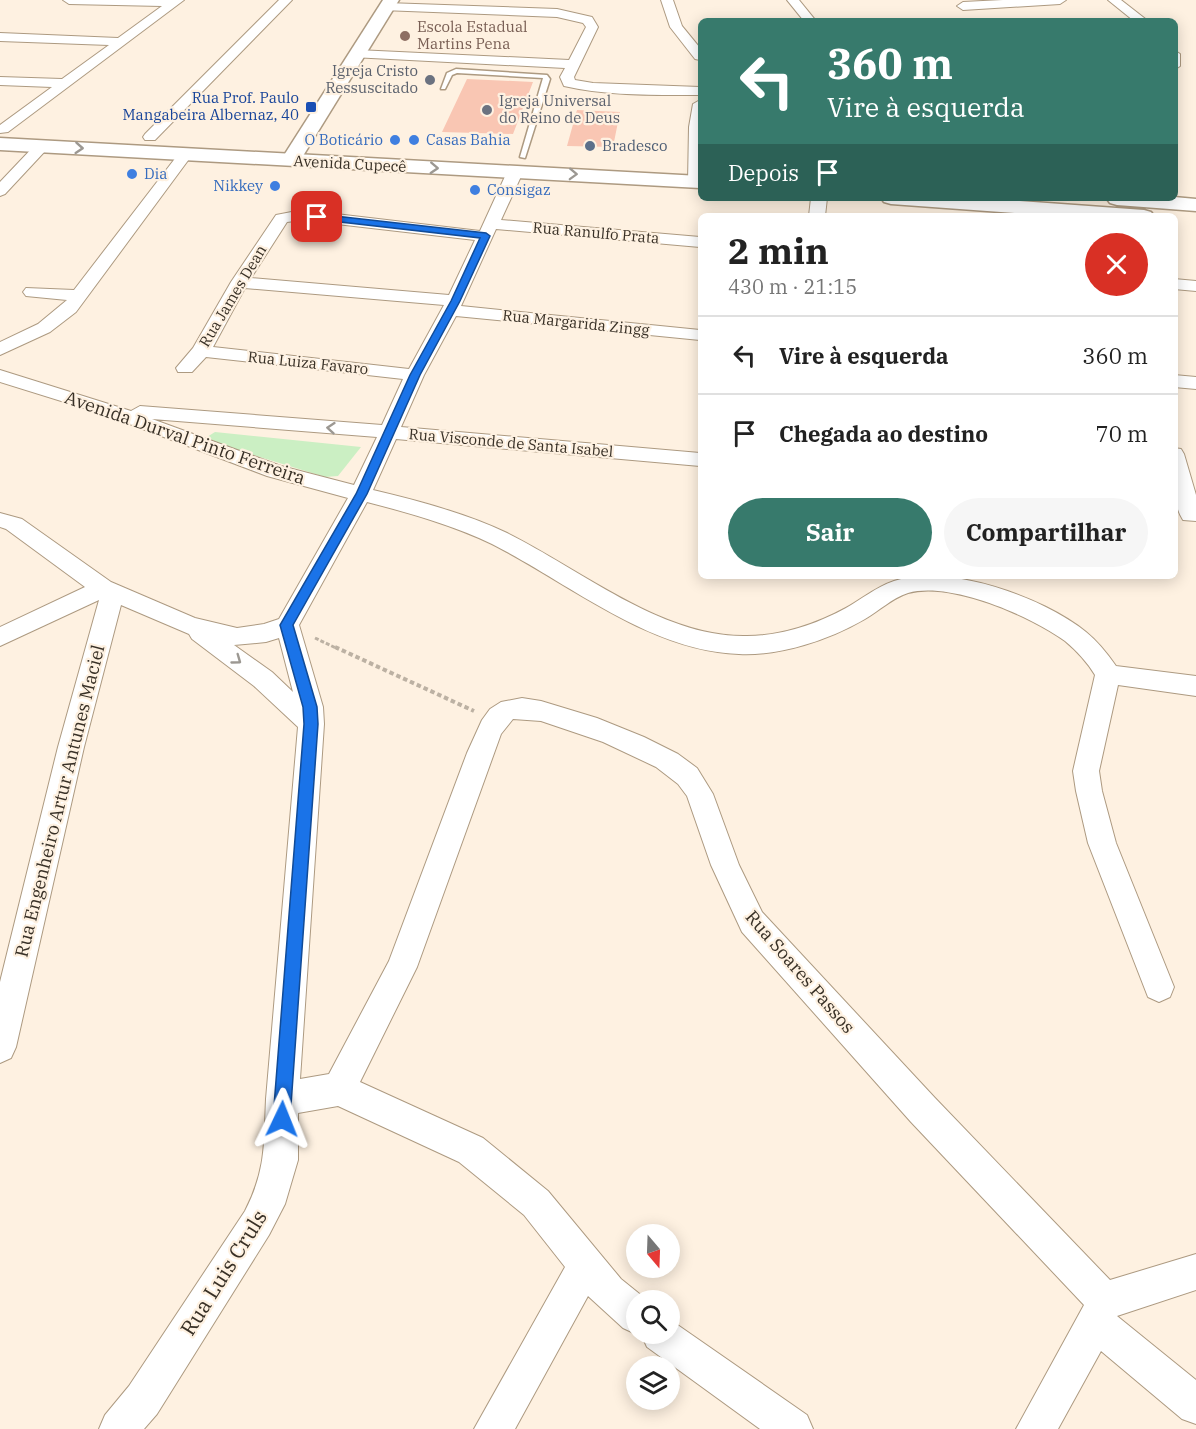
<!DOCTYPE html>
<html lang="pt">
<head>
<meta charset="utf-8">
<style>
	body { margin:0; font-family:"IBM Plex Serif",serif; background:#f6f6f6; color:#222; height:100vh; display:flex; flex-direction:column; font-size:22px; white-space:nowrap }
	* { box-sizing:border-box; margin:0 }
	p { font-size:20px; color:#767676 }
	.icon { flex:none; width:33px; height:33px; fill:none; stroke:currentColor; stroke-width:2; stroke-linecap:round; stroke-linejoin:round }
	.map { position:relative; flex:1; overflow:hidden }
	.panel { position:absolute; left:698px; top:213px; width:480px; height:366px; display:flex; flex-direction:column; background:#fff; border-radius:9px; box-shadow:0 3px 15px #0003 }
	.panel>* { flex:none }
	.guide { position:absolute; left:698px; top:18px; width:480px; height:183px; border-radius:9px; box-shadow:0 3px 15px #0003; background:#377a6c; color:#fff; overflow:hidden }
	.needle { width:39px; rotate:161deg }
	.controls { position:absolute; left:626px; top:1224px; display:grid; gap:12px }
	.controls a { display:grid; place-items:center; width:54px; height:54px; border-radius:50%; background:#fff; box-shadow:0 3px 15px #0003; font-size:30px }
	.pin { position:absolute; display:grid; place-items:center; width:51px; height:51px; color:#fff; margin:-26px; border-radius:12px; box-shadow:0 3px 9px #0006 }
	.me { position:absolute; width:66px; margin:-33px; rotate:2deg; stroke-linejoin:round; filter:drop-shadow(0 0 4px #0008) }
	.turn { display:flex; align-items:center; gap:21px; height:126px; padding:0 30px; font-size:27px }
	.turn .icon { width:78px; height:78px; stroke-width:2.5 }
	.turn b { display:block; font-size:42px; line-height:51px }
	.then { display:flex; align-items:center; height:57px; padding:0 30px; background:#0003; gap:12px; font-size:22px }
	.round { display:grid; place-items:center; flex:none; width:63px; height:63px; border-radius:32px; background:#f6f6f6 }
	.head { display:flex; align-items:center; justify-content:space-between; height:102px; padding:0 30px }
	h1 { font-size:36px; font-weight:700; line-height:45px }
	.action { display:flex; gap:12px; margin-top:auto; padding:12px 30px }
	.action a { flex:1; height:69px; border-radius:36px; background:#377a6c; color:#fff; font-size:24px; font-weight:700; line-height:69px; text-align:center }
	.action a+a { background:#f6f6f6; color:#222 }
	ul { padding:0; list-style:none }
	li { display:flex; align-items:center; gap:18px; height:78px; padding:0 30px; border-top:2px solid #e0e0e0 }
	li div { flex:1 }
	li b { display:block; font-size:22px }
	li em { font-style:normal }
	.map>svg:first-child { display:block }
	.green { fill:#cbefc3 }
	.building { fill:#f9c6b3 }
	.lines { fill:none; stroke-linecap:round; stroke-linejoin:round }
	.lane-casing { stroke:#ad9a81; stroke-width:3 }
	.street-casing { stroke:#ad9a81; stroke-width:2 }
	.secondary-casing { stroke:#ad9a81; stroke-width:3 }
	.primary-casing { stroke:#ad9a81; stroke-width:3 }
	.path-far1 { stroke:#bcb1a3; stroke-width:3; stroke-dasharray:4 2; stroke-linecap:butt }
	.path { stroke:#bcb1a3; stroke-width:4; stroke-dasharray:4.5 3; stroke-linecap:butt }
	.lane { fill:#fff; fill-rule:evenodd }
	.street { fill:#fff; fill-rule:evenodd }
	.secondary { fill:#fff; fill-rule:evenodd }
	.primary { fill:#fff; fill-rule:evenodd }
	.oneway { stroke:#9c9892 }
	.route { fill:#1a73e8; stroke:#114b97; stroke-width:1.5 }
	.education-dot { fill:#8d6e63; stroke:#fef1e1; stroke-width:2 }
	.worship-dot { fill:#6b7280; stroke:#fef1e1; stroke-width:2 }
	.transit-dot { fill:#1a4fb4; stroke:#fef1e1; stroke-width:2 }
	.shop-dot { fill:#3f7fe0; stroke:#fef1e1; stroke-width:2 }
	.service-dot { fill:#5c6f8a; stroke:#fef1e1; stroke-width:2 }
	.labels { text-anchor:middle; stroke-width:4.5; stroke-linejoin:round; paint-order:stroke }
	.far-education-label { font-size:15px; fill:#785e54; stroke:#fef1e1; text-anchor:start }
	.far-worship-label { font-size:15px; fill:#5b616d; stroke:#fef1e1; text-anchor:end }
	.far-transit-label { font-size:15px; fill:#164399; stroke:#fef1e1; text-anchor:end }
	.far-shop-label { font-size:15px; fill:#366cbe; stroke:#fef1e1; text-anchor:start }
	.far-service-label { font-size:15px; fill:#4e5e75; stroke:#fef1e1; text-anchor:start }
	.far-street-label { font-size:15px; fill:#383026; stroke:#fef1e1 }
	.street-label { font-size:18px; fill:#383026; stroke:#fef1e1 }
	.near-street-label { font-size:21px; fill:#383026; stroke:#fef1e1 }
</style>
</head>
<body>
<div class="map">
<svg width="1196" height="1429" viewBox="0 0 1196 1429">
	<rect width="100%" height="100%" fill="#fef1e1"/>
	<path class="green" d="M215,432l146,15 -23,29 -13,1 -114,-35 -4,-5z"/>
	<path class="building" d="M467,79l66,3 -20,52 -71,-2z
		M577,110l43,2 -7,35 -46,-1z"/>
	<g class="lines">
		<g class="lane-casing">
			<path id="lane" d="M456,69l91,6 3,4 -25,79 -5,-1 23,-79 -86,-5 -5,2 -7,14h-4l6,-16z"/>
		</g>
		<g class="street-casing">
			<path id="street" d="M63,0h121l-176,132 -8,1v-8l52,-38 -52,-2v-8l62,2 47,-34 -109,-4v-8l118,5 44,-32 -93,-2z
				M279,0h13l-137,140h-10l-2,-3 2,-3z
				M661,0h12l9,26 18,22v12l-5,-1 -25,-32z
				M787,0h12l17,21h-12z
				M1003,0h63l-6,4 -97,6 -6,-4 6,-4z
				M1108,0h13l27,21h-14z
				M386,3l171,6 35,8 6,10 -24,50 1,3 18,3 107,4v8c-44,0 -93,1 -136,-9l-4,-9 5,-9 -213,-11 -1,-3 1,-3 5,-1 212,10 17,-33 -3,-4 -26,-6 -175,-7 -2,-3z
				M1174,50l6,4v12l-6,4z
				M700,100v85l-4,2 -8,-5 1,-55 4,-23z
				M42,142l5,1 2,3 -2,3 -42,45 -5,2v-14l37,-39z
				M185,151l7,4 -116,157 -26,20 -50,23v-13l38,-18 29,-24 -41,-4 -3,-4 3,-4 48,2 106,-138z
				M515,167l8,5 -22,48 199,17v10l-204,-18 -35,77 239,24v10l-244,-24 -32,59 -23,52 299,26v13l-304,-27 -23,51c46,11 92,23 134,43 73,36 155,105 240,103 34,0 70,-12 99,-28 16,-9 30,-21 48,-27 54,-18 149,16 192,51 11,9 21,21 30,34l80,10v20l-78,-11 -19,86 3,20 14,52 58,144 -4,10 -11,5 -11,-5 -60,-154 -12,-52 -3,-20 22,-96c-8,-13 -18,-24 -30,-34 -34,-25 -115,-60 -157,-48 -16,5 -29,18 -43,26 -36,21 -84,37 -126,35 -90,-3 -170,-71 -247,-110 -40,-19 -82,-31 -125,-42l-68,123 24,82 1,17 -24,355 29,-5 60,-113 78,-208 15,-33 8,-11 11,-7 21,-4 19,3 56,17 47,19 34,17 19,14 16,26 26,71 23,47 173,186 175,182 86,-26v36l-79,26 79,64v44l-14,-5 -81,-68 -43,78h-42l68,-124 -173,-183 -169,-190 -31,-67 -24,-69 -9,-12 -22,-17 -53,-25 -62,-21 -28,-2 -12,15 -84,233 -57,115 123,56 65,53 73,88 26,21h-11v34l-13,-6 -35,-32 -73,133h-41l91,-162 -41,-52 -65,-53 -121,-56 -40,7v47l-13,44 -16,31 -112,179 -13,15h-45l6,-14 24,-29 116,-175c21,-41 19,-67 21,-112l32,-372 -44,-41 -62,-47 -3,-5 -68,-29 -37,142 -68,300 -5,11 -11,5v-81l58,-235 41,-147 -99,46v-19l85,-40 -79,-58 -6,-2v-14l22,6 89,63 84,36 42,10 27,-4 15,-5 69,-121 -81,-22 -164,-62 -103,-32v-12l131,41 9,-5 242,19 21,-46 -197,-22 -14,15h-14l-2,-4 17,-20 38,-66 45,-67 26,-5 178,21 27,-59zM302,220l173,20 -26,55 -198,-17 36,-56zM245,288l199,17 -35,64 -196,-22zM152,419l225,18 -23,48 -73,-19zM279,638l14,54 -21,-20 -38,-27 32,-3z
				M811,198h16l-2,18h-16z
				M1174,279l22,2v10l-22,-2z
				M1174,375l22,2v12l-22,-2z
				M1174,448l7,1 3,5 12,41v26l-13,-1c-13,-21 -9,-49 -9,-72z
				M669,1319l138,96 6,14h-53l-113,-82 -6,-13h28z"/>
		</g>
		<g class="secondary-casing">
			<path id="secondary" d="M383,0h16l-101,164h-14l-3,-4z"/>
		</g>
		<g class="primary-casing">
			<path id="primary" d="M0,138l700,38v12l-700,-38z
				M1174,197l22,2v12l-79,-6 -7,-2 -3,-4z
				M881,198h95l168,12 7,2 3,4h-96l-167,-12 -7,-2z"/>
		</g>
		<path class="path-far1" d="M315,638l23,11"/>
		<path class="path" d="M335,647l139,64"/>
		<use href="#lane" class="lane"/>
		<use href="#street" class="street"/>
		<use href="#secondary" class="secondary"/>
		<use href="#primary" class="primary"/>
	</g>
	<defs><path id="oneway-chevron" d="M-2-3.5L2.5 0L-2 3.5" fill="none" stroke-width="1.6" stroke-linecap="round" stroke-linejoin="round" transform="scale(1.5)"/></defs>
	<g class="oneway">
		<use href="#oneway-chevron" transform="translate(79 148) rotate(4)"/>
		<use href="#oneway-chevron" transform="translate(434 168) rotate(3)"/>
		<use href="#oneway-chevron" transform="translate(573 174) rotate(2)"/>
		<use href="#oneway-chevron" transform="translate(331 428) rotate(-175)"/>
		<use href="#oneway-chevron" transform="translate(237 660) rotate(36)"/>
	</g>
	<path class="route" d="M317,214l169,19 4,3 -30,65 -40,74 -53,119 -74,131 24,82 1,17 -28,395 -2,6 -6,3 -7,-3 -2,-6 31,-395 -1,-17 -23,-82 76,-131 54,-119 41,-74 29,-63 -166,-19 -1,-2z"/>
	<circle class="education-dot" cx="405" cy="36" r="6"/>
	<g class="worship-dot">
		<circle cx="430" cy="80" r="6"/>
		<circle cx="487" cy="110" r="6"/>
	</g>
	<rect class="transit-dot" x="305" y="101" width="12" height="12" rx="3"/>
	<g class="shop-dot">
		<circle cx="395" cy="140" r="6"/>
		<circle cx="414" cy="140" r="6"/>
		<circle cx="132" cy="174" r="6"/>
		<circle cx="275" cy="186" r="6"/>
		<circle cx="475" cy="190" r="6"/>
	</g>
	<circle class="service-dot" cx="590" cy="146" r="6"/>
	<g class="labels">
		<g class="far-education-label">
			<text x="417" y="32">Escola Estadual<tspan x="417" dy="17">Martins Pena</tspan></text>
		</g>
		<g class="far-worship-label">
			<text x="418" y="76">Igreja Cristo<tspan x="418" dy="17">Ressuscitado</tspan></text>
			<text x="499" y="106" text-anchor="start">Igreja Universal<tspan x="499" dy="17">do Reino de Deus</tspan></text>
		</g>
		<g class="far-transit-label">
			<text x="299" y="103">Rua Prof. Paulo<tspan x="299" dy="17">Mangabeira Albernaz, 40</tspan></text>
		</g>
		<g class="far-shop-label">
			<text x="383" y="145" text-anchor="end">O Boticário</text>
			<text x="426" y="145">Casas Bahia</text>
			<text x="144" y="179">Dia</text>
			<text x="263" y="191" text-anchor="end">Nikkey</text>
			<text x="487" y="195">Consigaz</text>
		</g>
		<g class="far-service-label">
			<text x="602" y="151">Bradesco</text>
		</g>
		<g class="far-street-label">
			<text transform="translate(350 164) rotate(3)" y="5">Avenida Cupecê</text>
			<text transform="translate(596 233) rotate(5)" y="5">Rua Ranulfo Prata</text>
			<text transform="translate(233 296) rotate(-59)" y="5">Rua James Dean</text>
			<text transform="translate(576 323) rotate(6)" y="5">Rua Margarida Zingg</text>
			<text transform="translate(308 363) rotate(6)" y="5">Rua Luiza Favaro</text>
			<text transform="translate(511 443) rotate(5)" y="5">Rua Visconde de Santa Isabel</text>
		</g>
		<g class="street-label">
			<text transform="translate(185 438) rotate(19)" y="6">Avenida Durval Pinto Ferreira</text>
			<text transform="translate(60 801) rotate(-76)" y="6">Rua Engenheiro Artur Antunes Maciel</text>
			<text transform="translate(800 972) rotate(49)" y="6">Rua Soares Passos</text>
		</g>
		<g class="near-street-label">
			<text transform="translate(224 1273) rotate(-58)" y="7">Rua Luis Cruls</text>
		</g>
	</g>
</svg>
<div class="controls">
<a><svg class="needle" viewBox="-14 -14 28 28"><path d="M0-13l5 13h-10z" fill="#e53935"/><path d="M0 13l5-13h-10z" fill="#767676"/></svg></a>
<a><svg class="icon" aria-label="search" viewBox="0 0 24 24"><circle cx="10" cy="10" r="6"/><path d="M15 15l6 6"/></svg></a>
<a><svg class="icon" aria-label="layers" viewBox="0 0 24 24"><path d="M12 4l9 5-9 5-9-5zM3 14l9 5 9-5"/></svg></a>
</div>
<div class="pin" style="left:317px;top:217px;background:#d93025"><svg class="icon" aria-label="arrive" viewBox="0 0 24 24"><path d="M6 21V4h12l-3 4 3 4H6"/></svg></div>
<svg class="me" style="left:282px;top:1119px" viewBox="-20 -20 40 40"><path d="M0-17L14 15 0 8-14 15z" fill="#1a73e8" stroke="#fff" stroke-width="4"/></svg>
<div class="guide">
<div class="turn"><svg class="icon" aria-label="left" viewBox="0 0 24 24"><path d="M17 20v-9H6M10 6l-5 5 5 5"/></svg><div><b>360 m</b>Vire à esquerda</div></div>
<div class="then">Depois<svg class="icon" aria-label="arrive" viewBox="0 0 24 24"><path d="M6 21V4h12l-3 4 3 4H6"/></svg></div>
</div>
<section class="panel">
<div class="head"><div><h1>2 min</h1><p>430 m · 21:15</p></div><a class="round" style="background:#d93025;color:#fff"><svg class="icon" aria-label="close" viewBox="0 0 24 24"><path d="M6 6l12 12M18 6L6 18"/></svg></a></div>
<ul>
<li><svg class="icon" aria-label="left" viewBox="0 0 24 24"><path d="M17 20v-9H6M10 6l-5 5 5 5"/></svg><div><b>Vire à esquerda</b></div><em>360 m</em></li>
<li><svg class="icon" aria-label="arrive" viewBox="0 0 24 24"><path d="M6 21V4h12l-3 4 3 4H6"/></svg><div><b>Chegada ao destino</b></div><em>70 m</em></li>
</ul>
<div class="action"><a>Sair</a><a>Compartilhar</a></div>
</section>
</div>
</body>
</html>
